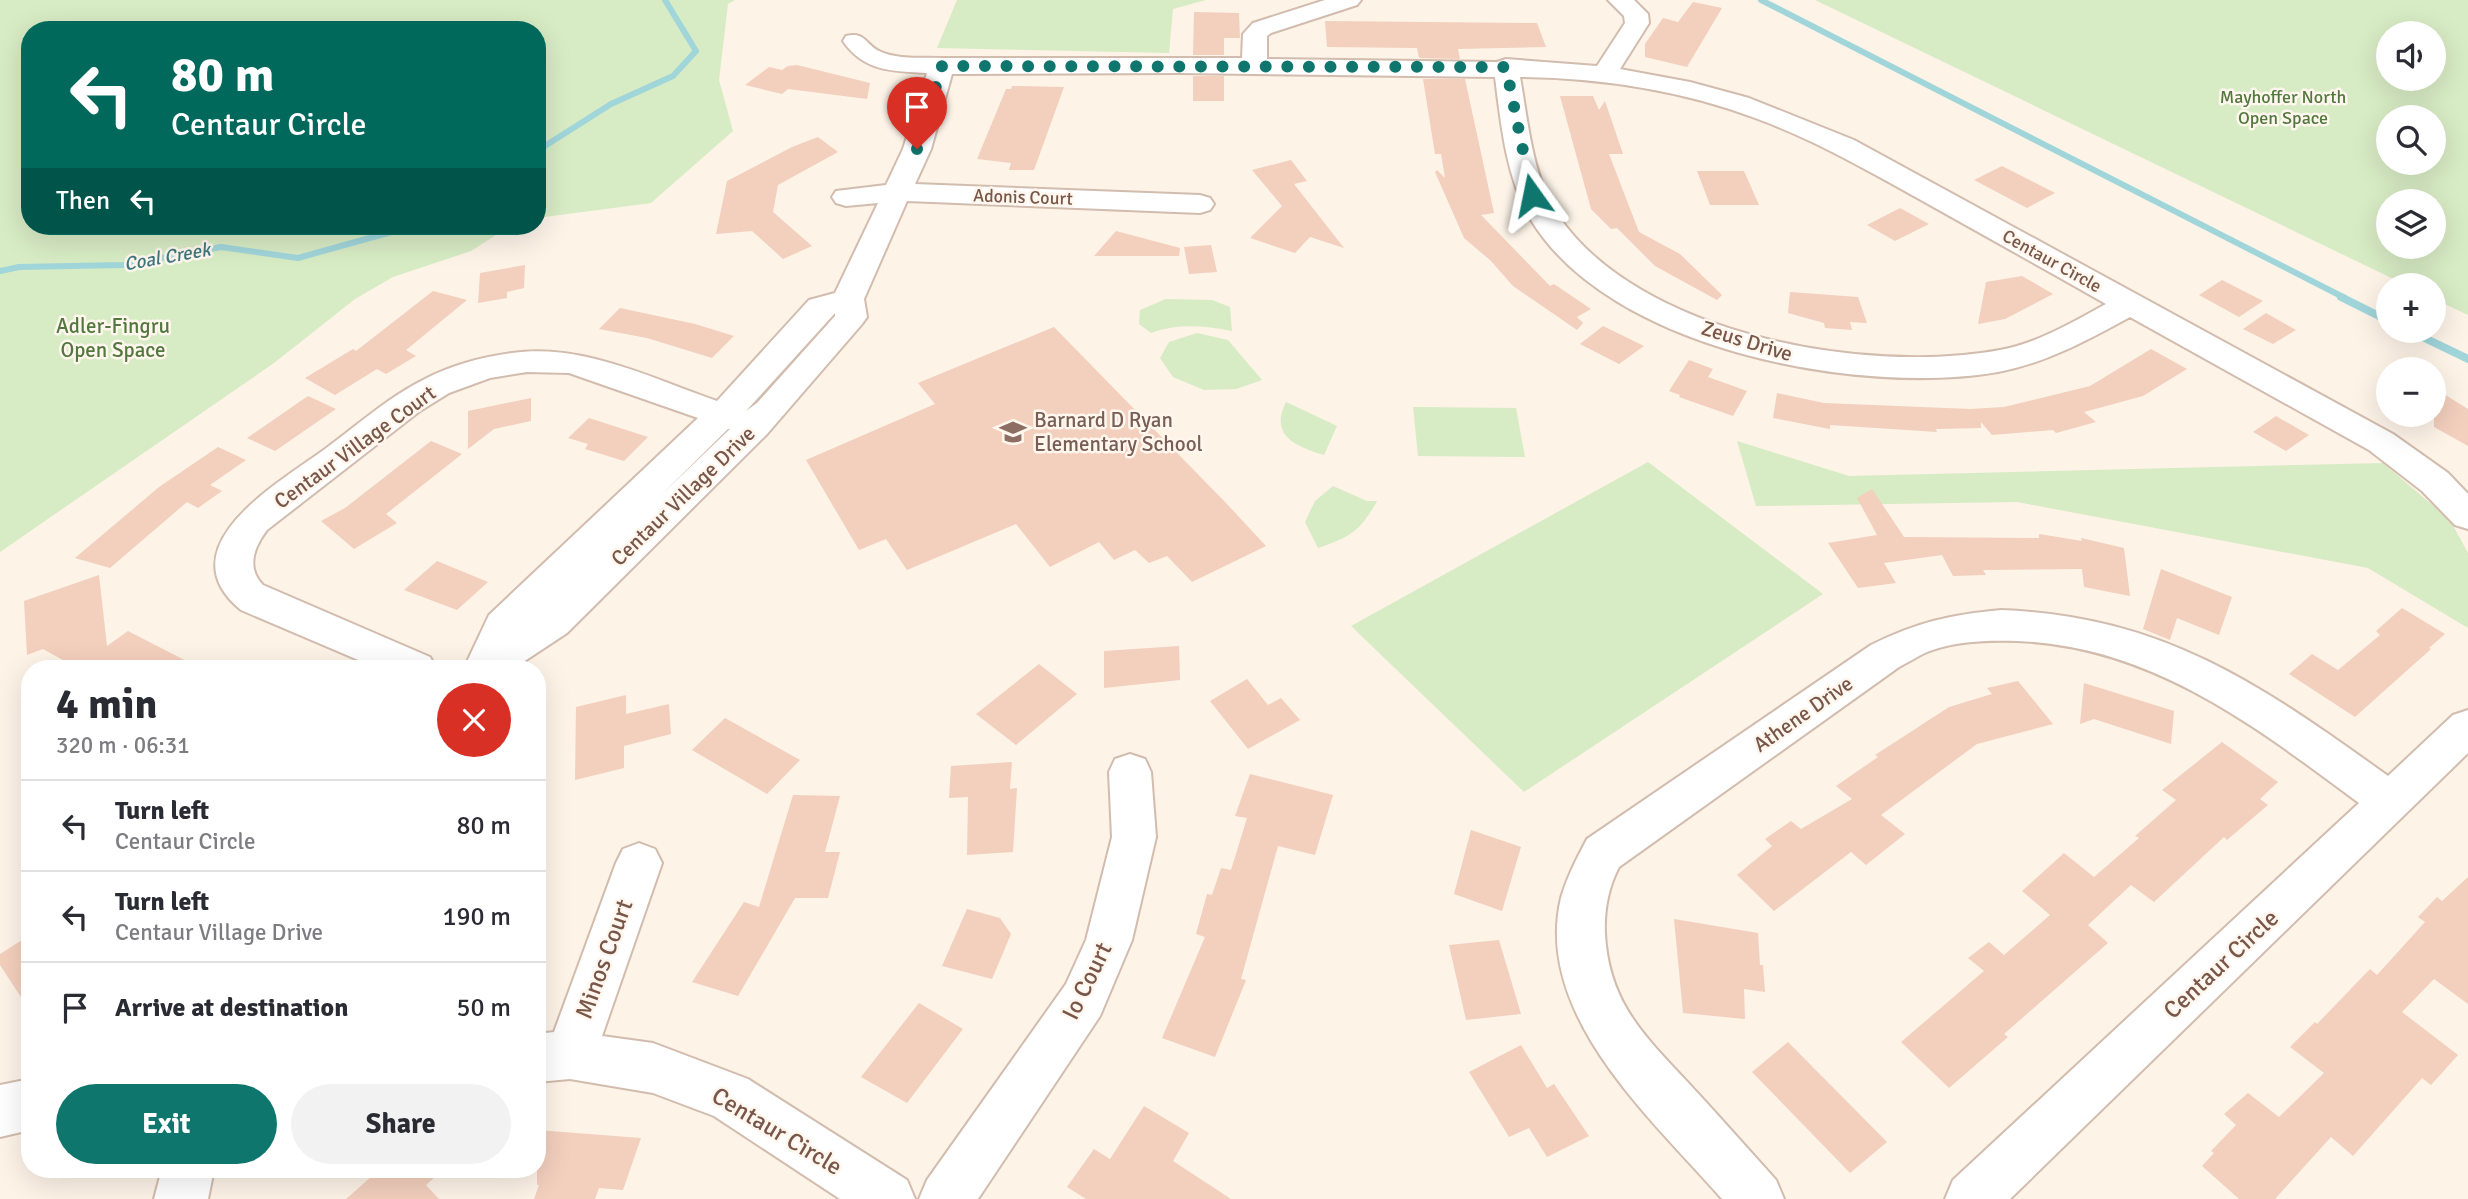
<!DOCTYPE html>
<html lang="en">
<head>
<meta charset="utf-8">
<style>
	body { margin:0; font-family:Signika,sans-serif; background:#f2f2f3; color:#2b2b33; height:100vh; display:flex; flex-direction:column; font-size:26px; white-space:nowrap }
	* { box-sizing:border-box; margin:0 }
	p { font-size:23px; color:#7c7c81 }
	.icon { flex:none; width:38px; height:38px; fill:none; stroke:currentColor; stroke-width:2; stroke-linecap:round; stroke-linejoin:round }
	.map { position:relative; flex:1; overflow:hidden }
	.panel { position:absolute; left:21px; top:660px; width:525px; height:518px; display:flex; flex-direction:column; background:#fff; border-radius:28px; box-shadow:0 7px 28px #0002 }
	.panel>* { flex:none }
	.banner { position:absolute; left:21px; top:21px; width:525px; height:214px; border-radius:28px; box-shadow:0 7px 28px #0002; background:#00695c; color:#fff; overflow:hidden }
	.tools { position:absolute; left:2376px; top:21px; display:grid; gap:14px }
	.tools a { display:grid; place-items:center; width:70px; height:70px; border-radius:50%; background:#fff; box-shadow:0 7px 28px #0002; font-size:35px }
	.pin { position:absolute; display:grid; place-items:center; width:60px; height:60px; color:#fff; margin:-72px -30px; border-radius:50% 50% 50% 0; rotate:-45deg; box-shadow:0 0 7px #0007 }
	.pin .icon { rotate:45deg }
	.me { position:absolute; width:77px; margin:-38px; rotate:348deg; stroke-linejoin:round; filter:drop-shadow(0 0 5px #0008) }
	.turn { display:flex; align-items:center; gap:24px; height:147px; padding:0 35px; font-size:32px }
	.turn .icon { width:91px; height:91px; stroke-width:2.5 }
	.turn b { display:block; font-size:49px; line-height:60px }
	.then { display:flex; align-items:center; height:66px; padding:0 35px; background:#0003; gap:14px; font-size:26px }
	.round { display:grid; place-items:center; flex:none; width:74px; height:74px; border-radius:37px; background:#f2f2f3 }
	.summary { display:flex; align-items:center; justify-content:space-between; height:119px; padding:0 35px }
	h1 { font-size:42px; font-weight:800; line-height:52px }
	.button { display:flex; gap:14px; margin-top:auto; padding:14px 35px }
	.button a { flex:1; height:80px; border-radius:42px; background:#0f766e; color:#fff; font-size:28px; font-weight:800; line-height:80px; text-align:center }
	.button a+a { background:#f2f2f3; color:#2b2b33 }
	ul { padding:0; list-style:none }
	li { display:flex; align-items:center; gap:21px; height:91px; padding:0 35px; border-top:2px solid #e1e1e2 }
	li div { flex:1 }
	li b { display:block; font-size:26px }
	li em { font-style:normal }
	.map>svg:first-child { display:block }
	.green { fill:#d7ebc4; fill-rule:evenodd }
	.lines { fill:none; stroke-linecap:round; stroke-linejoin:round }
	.stream-far1 { stroke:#a0d5da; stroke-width:6 }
	.stream { stroke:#a0d5da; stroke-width:8 }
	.building { fill:#f3cfbd }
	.minor-casing { stroke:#d2bcae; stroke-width:4 }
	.minor { fill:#fff; fill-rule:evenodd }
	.route { stroke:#0f766e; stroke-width:12; stroke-dasharray:0 21.6 }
	.labels { text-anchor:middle; stroke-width:5; stroke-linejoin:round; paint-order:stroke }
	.far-park-label { font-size:18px; fill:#53783f; stroke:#fff7ee }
	.far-street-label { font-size:18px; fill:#78574a; stroke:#fff7ee }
	.far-water-label { font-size:19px; font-style:italic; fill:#3d777d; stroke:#fff7ee }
	.park-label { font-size:21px; fill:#53783f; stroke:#fff7ee }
	.street-label { font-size:21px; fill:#78574a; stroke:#fff7ee }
	.education-label { font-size:21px; fill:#785e54; stroke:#fff7ee; text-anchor:start }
	.near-street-label { font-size:24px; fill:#78574a; stroke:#fff7ee }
</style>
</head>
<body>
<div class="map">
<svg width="2468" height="1199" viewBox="0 0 2468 1199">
	<rect width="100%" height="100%" fill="#fdf3e7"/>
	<path class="green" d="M0,0h735l-7,4 -9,76 14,51 -82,72 -114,15v-188h-507v196h480l-39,25 -78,26 -38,22 -81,64 -274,189z
		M957,0h249l-33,9 -4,44 -232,-5z
		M1815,0h653v315l-34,-16v-14h-28zM2389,33h45v46h-45zM2389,117h45v46h-45zM2389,201h45v46h-45z
		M1166,299l46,1 18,7 2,24c-28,-5 -53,-8 -81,2l-12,-9 1,-14z
		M1197,333l31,7 34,40 -26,9 -32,1 -31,-13 -13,-19 9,-16z
		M1286,402l51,24 -13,29c-28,-9 -55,-19 -38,-53z
		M1413,407l103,1 9,49 -107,-1z
		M1737,441l112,35 534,-13 67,57 18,33v75l-100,-60 -351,-66 -261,4z
		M1648,462l175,132 -299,198 -173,-166z
		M1333,486l34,15h10c-17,30 -26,36 -59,47l-13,-26 10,-21z"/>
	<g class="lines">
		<path class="stream-far1" d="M1761,0l584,298
			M537,151l74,-47 62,-28 23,-25 -31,-51
			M0,271l19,-4 104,-2 98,-18 77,11 115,-32"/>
		<path class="stream" d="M2341,297l48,24
			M2410,331l58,28"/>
	</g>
	<path class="building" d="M1693,2l29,6 -35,59 -42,-10v-13l18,-26 15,4z
		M1194,12l45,1 1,25h-16v17h-31z
		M1325,21l212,2 9,24 -88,2 2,10 -41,-1 -2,-10 -90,-1z
		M797,65l73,18 -3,16 -79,-10 -6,5 -37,-9 24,-18 13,3 6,-4z
		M1193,76h31v25h-31z
		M1423,79h42l29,134 -13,2 69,71 4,-2 37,25 -14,8 6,6 -6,7 -64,-44 -22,-25 -27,-23 -29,-66 2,-2 8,8 -4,-24h-6z
		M1012,86l52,1 -30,83h-25l2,-7 -34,-4 29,-70h5z
		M1560,96h33l6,14 6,-9 18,53h-14l30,78 41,22 42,41 -5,5 -62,-34 -38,-38 -6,1 -20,-20z
		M818,137l20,15 -60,33 -5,27 39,34 -29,13 -31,-28 -36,3 11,-53 65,-34z
		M1291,160l16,21 -13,3 50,64 -34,-11 -15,16 -45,-15 32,-32 -30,-36z
		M2002,166l53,27 -28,15 -53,-28z
		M1697,171h47l15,34h-49z
		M1900,208l29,16 -34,17 -28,-16z
		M1116,231l64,17 -1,8h-85z
		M1211,245l6,27 -28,2 -5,-27z
		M525,265l-1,23 -17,4v6l-29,5 2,-30z
		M2022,276l31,18 -48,25 -27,5 8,-42z
		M2222,280l41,21 -24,16 -40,-22z
		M433,291l34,9 -61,50 10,6 -30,18 -9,-5 -42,26 -30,-17 48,-29 3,2z
		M1790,292l68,5 9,26 -17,-1 2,8 -27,-2 -1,-5 -36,-10z
		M620,308l75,16 39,12 -22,22 -65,-20 -48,-9z
		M2266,313l30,17 -23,14 -30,-15z
		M1603,326l41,20 -25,18 -39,-20z
		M1054,327l172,176 40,43 -74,36 -25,-26 -18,7 -14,-13 -21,10 -15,-18 -49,25 -34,-43 -109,46 -21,-31 -27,11 -53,-90 129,-56 -17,-21z
		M2151,349l36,20 -44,27 -59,16 12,10 -40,11 -3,-3 -61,5 -11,-13v6l-45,1 1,3 -107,-7v4l-57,-11 4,-25 47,10 146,6 34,-2 86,-21z
		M1689,360l24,9 -5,8 39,14 -14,25 -54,-19 1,-2 -11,-4z
		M2434,388l34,21v37l-34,-19z
		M308,396l28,13 -61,42 -28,-13z
		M531,398v23l-37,8 -26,20v-38z
		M2276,416l33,19 -23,16 -33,-19z
		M589,418l59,19 -24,24 -39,-12 3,-5 -20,-6z
		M431,441l31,13 -76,60 11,9 -43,26 -33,-28 24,-13z
		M218,447l28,13 -36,25 12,6 -24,17 -11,-6 -77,66 -35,-10 84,-71z
		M1872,489l32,48 135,1v-4l43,7 -1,-3 43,10 6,48 -46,-9 -2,-18 -99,1 3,5 -33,1 -11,-21 -58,8 12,20 -38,5 -30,-45 49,-8 -20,-37z
		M437,561l51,21 -31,28 -53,-20z
		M2161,569l71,28 -13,38 -42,-17 -7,22 -27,-11z
		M99,575l8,71 21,-15 72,37h-123l-34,-19 -16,6 -3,-54z
		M2402,608l43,26 -16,14 2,1 -76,68 -66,-43 23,-20 26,16 42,-35 -4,-4z
		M1179,646l1,34 -76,8v-37z
		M1039,664l38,30 -61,51 -40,-31z
		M1247,679l21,26 13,-7 19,22 -52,29 -38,-48z
		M2018,681l35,43 -76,20 -96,71 24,19 -39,31 -15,-13 -77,59 -37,-36 35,-29 -7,-7 26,-18 10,8 51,-30 -16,-13 42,-29 -3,-2 74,-48 43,-13 -5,-6z
		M2084,683l90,28 -3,33 -77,-25 -14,5z
		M626,695v19l43,-10 2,30 -47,12v22l-49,12 1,-73z
		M725,718l75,42 -33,34 -75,-44z
		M2222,742l56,40 -18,17 8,6 -41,35 -3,-3 -70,65 -23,-17 -43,40 20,18 -104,91 4,3 -59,51 -48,-46 83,-71 -16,-13 21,-16 15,13 46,-40 -28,-24 42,-38 30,24 45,-39 -4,-2 41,-36 -14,-10z
		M1012,762l-2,27 7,-1 -4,64 -46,3 1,-58 -19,1 2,-32z
		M1250,774l83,21 -18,60 -37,-9 -37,133 5,1 -31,77 -53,-19 43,-101 -9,-3 11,-40 5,1 9,-27 10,2 16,-52 -12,-2z
		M793,795l47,1 -15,56h15l-12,46h-33l-57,98 -46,-14 52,-80 15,5z
		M1471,830l50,17 -19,64 -48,-17z
		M2468,877v127l-34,-25 -32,33 56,43 -27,30 -9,-7 -69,78 -22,-19 -56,62h-36l-37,-33 12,-13 -3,-2 25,-26 -12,-11 24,-21 31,24 45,-44 -34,-26 25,-25 2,2 53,-55 7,6 48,-53 -7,-5 19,-20 5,4z
		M967,909l33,9 11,16 -19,45 -50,-13z
		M1674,919l84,14 2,32h3l2,27 -21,-3 1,30 -62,-6z
		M30,935v76l-30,-46v-11z
		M1499,940l22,74 -55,6 -17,-75z
		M919,1003l44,26 -56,74 -46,-26z
		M1788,1042l99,100 -37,31 -98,-101z
		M1521,1045l26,43 7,-4 35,52 -42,21 -18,-29 -20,9 -40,-65z
		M1144,1106l45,27 -16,28 58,38h-145l-19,-12 27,-38 16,10z
		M537,1130l104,8 -18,52 -24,-2 -4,11h-61l5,-14h-2z
		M380,1169h64l-18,16 13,14h-93z"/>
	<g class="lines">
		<g class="minor-casing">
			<path id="minor" d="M1325,0h36l-4,5 -86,28 -4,3v23l230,3 9,-3 91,7 28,-43 -1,-7 -16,-16h26l14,14 1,9 -29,46 70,13 59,16 105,42 539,294 55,39 20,21v35l-13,-4 -33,-34 -53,-41 -239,-133c-42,23 -84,46 -132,55 -139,24 -388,-22 -467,-152 -25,-42 -30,-96 -36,-143l-316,-4 -227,1 -21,75 -16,35 285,11 10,3 4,6 -4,6 -10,3 -293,-12 -43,98 3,18 -5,7 -95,110 -200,199 -53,35h-50l25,-53 209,-197 -129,-45 -42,-1 -37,6 -41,15 -29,18 -153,119c-13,17 -21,38 -4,55l167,72 6,11h-59l-136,-58c-77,-63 39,-128 84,-161 33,-24 63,-52 100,-70 27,-14 57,-22 87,-26 70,-10 139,25 205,48l92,-101 26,-7 43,-90 -32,3 -10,-3 -4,-6 4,-6 50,-6 17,-36 24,-76c-34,-2 -63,-1 -84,-32l3,-5c19,-5 19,8 33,15 18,9 44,6 63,7h300l1,-24 10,-11zM1520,77c80,1 160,13 235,41 58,21 112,52 166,82 62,35 124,69 185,104 -33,18 -68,39 -106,46 -133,25 -362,-15 -442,-135 -26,-38 -30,-94 -38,-138zM835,313v3l-78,87 -11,8zM728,429h2l-71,68z
				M2001,610c163,6 260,75 387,166l65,-61 15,-5v43l-458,446h-65l8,-19 406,-377c-104,-77 -207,-157 -342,-162 -29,-1 -63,0 -90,11 -9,4 -18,10 -28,15l-280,200c-11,21 -15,44 -14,67 4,72 43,105 88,154 28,30 55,61 83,92l8,19h-62c-69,-79 -189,-184 -161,-301 6,-21 16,-40 26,-59l284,-194c47,-23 78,-30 130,-35z
				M1130,754l15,5 6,13 5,65 -24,103 -32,76 -122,183h-59l8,-19 139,-196 20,-44 26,-103 -3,-65 6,-13z
				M639,843l16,6 7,14 -60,173 51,7 95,36 159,101 8,19h-75l-126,-83 -61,-23 -83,-14 -33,3v-48l17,-2 62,-169 7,-14z
				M30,1079v51l-30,7v-52z
				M162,1169h52l-6,30h-54z"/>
		</g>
		<use href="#minor" class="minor"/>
	</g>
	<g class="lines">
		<path class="route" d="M917,149l25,-83 564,1 26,128"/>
	</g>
	<defs>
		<g id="school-bare" transform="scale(2.1)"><path d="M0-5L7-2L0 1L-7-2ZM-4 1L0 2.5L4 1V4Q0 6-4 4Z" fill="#8d6e63" stroke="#fff7ee" stroke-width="2.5" paint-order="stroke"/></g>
	</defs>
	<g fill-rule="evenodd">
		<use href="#school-bare" x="1013" y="432"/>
	</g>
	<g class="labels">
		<g class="far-park-label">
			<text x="2283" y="103">Mayhoffer North<tspan x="2283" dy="21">Open Space</tspan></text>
		</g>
		<g class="far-street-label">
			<text transform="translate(1023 197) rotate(2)" y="6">Adonis Court</text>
			<text transform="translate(2052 261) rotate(29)" y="6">Centaur Circle</text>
		</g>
		<g class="far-water-label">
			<text transform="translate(167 256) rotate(-10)" y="7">Coal Creek</text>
		</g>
		<g class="park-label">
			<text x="113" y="333">Adler-Fingru<tspan x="113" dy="24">Open Space</tspan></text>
		</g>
		<g class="street-label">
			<text transform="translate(1747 341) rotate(17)" y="7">Zeus Drive</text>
			<text transform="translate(355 447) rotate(-36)" y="7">Centaur Village Court</text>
			<text transform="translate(683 496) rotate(-44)" y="7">Centaur Village Drive</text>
			<text transform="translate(1803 714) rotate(-35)" y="7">Athene Drive</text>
		</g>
		<g class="education-label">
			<text x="1034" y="427">Barnard D Ryan<tspan x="1034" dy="24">Elementary School</tspan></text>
		</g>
		<g class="near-street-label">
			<text transform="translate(604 959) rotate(-70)" y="8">Minos Court</text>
			<text transform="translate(2221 964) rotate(-43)" y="8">Centaur Circle</text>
			<text transform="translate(1087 981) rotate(-64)" y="8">Io Court</text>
			<text transform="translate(777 1131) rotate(31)" y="8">Centaur Circle</text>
		</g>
	</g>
</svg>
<div class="tools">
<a><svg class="icon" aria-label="sound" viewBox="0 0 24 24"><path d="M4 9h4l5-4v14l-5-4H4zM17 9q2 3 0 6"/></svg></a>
<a><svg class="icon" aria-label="search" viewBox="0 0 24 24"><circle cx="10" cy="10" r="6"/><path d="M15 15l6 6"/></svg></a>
<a><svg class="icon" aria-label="layers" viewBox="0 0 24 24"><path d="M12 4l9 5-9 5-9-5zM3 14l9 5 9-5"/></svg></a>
<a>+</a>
<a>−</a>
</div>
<div class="pin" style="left:917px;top:149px;background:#d93025"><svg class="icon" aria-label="arrive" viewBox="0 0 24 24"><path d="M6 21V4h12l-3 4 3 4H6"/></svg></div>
<svg class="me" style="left:1532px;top:195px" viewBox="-20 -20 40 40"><path d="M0-17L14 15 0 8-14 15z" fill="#0f766e" stroke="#fff" stroke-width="4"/></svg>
<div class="banner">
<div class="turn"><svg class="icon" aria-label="left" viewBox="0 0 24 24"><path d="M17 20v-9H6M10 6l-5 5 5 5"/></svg><div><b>80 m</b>Centaur Circle</div></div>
<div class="then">Then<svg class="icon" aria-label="left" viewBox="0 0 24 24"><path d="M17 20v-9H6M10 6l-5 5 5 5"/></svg></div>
</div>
<section class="panel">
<div class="summary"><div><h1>4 min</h1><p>320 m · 06:31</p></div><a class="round" style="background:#d93025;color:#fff"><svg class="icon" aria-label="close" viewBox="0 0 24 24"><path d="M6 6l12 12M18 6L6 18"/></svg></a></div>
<ul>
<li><svg class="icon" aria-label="left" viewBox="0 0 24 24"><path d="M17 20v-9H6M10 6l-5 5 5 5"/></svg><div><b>Turn left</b><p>Centaur Circle</p></div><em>80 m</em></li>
<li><svg class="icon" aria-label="left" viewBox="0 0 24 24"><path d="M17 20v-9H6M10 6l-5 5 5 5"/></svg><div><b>Turn left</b><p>Centaur Village Drive</p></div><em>190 m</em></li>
<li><svg class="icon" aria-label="arrive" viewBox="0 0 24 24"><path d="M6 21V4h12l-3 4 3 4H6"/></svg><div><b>Arrive at destination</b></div><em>50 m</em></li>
</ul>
<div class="button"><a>Exit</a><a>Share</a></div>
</section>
</div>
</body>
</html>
